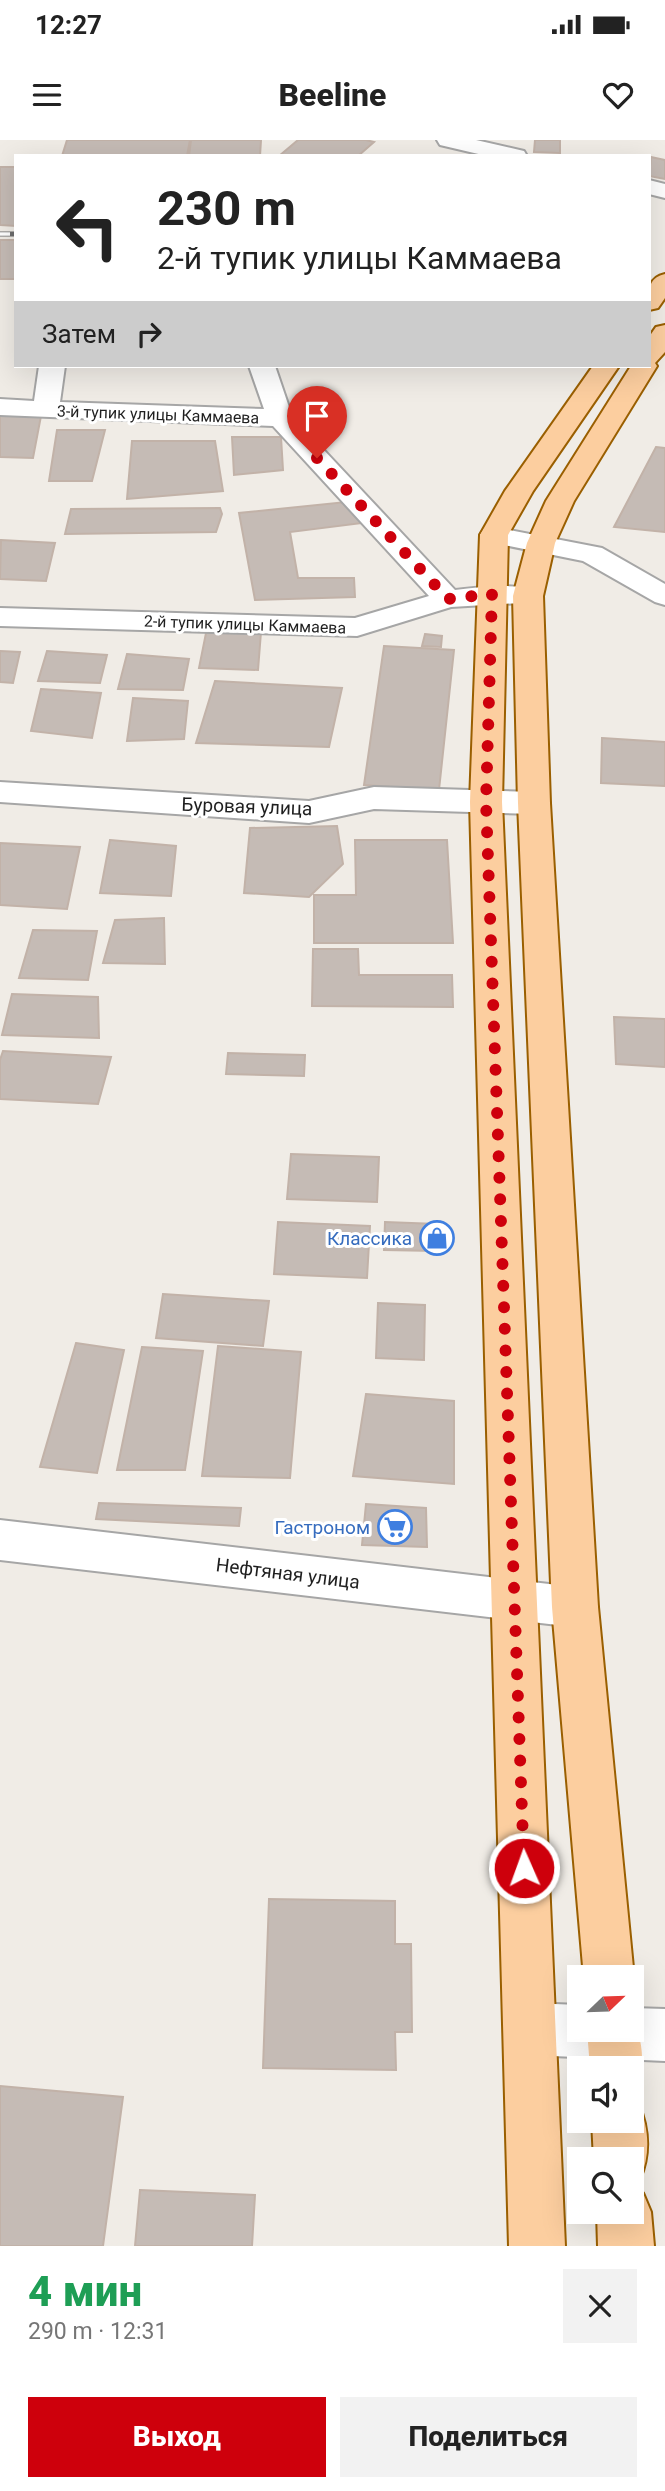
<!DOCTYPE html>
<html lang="ru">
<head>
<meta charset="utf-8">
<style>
	body { margin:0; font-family:Roboto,sans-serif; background:#f2f2f2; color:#222; height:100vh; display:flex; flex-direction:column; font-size:26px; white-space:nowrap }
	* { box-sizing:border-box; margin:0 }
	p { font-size:23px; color:#767676 }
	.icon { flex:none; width:38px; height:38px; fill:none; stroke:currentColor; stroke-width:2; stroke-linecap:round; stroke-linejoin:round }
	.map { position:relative; height:2106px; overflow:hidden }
	.panel { display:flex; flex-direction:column; background:#fff; flex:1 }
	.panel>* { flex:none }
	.top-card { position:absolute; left:14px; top:14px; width:637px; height:214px; border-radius:0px; box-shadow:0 7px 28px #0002; background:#fff; color:#222; overflow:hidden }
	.needle { width:46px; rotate:67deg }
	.buttons { position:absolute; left:567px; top:1825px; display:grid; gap:14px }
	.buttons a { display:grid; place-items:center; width:77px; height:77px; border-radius:0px; background:#fff; box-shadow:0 7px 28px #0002; font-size:35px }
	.pin { position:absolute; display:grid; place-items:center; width:60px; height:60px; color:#fff; margin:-72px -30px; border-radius:50% 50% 50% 0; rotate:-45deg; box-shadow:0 0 7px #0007 }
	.pin .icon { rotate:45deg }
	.me { position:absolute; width:77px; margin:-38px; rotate:358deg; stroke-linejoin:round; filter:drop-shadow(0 0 5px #0008) }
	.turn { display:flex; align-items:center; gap:24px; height:147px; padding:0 28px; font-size:32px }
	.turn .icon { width:91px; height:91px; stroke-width:2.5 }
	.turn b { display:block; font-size:49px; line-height:60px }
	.then { display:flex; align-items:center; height:66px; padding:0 28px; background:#0003; gap:14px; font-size:26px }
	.round { display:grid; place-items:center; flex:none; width:74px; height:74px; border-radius:0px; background:#f2f2f2 }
	.headline { display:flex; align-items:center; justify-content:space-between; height:119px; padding:0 28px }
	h1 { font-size:42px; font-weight:800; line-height:52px; color:#1e9e55 }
	.button { display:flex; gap:14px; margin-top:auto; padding:14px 28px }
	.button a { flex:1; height:80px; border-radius:0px; background:#ce000c; color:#fff; font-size:28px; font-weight:800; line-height:80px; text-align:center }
	.button a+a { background:#f2f2f2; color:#222 }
	.status { display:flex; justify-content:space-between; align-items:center; height:49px; padding:0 35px; background:#fff; direction:ltr }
	.status svg { height:19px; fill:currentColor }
	header { display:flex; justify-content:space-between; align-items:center; height:91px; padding:0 28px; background:#fff; font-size:32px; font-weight:800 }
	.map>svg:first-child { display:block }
	.building { fill:#c5bbb5; stroke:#c2b2a8; stroke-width:2 }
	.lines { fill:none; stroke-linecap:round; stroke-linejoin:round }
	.minor-casing { stroke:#a6a6a6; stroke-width:4 }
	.major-casing { stroke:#9a5f00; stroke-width:4 }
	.minor { fill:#fff; fill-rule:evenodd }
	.major { fill:#fcce9f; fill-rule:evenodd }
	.rail-casing { stroke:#6d6d6d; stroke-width:5 }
	.rail { stroke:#fff; stroke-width:3.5; stroke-dasharray:10; stroke-linecap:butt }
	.route { stroke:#ce000c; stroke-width:12; stroke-dasharray:0 21.6 }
	.labels { text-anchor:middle; stroke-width:6; stroke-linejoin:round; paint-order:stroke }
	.far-street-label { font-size:16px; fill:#1f1f1f; stroke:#fff }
	.street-label { font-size:19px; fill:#1f1f1f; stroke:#fff }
	.shop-label { font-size:19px; fill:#366cbe; stroke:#fff; text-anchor:end }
</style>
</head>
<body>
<div class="status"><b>12:27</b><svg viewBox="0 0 49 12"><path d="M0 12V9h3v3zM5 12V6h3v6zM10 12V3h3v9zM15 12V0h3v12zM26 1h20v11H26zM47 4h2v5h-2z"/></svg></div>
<header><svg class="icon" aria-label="menu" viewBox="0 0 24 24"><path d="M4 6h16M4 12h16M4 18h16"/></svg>Beeline<svg class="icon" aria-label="heart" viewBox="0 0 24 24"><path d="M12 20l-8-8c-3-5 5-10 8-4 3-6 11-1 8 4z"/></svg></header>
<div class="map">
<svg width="665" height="2106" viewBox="0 0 665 2106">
	<rect width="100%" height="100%" fill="#f0ece6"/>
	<path class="building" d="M67,0h123l-3,16h-125z
		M191,0h70l-1,16h-71z
		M298,0h68l8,2 -16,14h-79z
		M535,0h25v13l-26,-1z
		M651,17l14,3v19l-16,-3z
		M0,27h16v59l-16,-1z
		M0,100h16v39h-16z
		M0,275l41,1 -8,42 -33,-1z
		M57,290h48l-13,51h-43z
		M232,297h49l2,33 -49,5z
		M132,301h83l8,50 -96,8z
		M656,307l9,1v84l-51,-5z
		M356,361l14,21 -80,10 8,46h56l1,19 -100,3 -16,-87z
		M220,368l2,6 -6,18 -151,2 6,-25z
		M1,400l54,3 -9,38 -46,-2z
		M261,492l-3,38 -59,-2 7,-35z
		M425,494l17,2 -1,11 -19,-1z
		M384,506l70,4 -15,140 -75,-5z
		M0,511l20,1 -7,31 -13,-1z
		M47,511l60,4 -7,28 -62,-2z
		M127,514l62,5 -6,31 -65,-1z
		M215,541l127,7 -13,59 -133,-4z
		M41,549l60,4 -9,45 -61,-7z
		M133,558l55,3 -4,38 -57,2z
		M602,598l63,4v44l-64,-3z
		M337,686l6,38 -34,33 -65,-4 6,-65z
		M110,700l66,6 -5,50 -71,-3z
		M355,700h92l6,103h-139v-48h42z
		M0,703l80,4 -13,62 -67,-4z
		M164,778l1,46 -62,-1 12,-43z
		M33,790l64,1 -9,49 -69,-2z
		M313,809h45l1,26h93l1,32 -141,-1z
		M12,854l86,3 1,41 -97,-3z
		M614,877l51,2v48l-49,-3z
		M3,911l108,6 -13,47 -98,-5v-39z
		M228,913l77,2 -1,21 -78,-2z
		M291,1014l88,3 -2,45 -90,-3z
		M278,1082l92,4 -3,52 -93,-4z
		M385,1082l52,2 -1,27 -52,-1z
		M163,1154l106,7 -6,45 -107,-8z
		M378,1163l47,2 -1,55 -48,-2z
		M76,1203l48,7 -27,123 -57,-6z
		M218,1206l83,6 -11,126 -88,-2z
		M142,1207l61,4 -18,119h-68z
		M366,1254l88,7v83l-101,-8z
		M99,1363l142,5 -2,18 -143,-7z
		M366,1364l60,4 1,39 -65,-2z
		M269,1759l126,2v43h16l1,88h-17l1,38 -133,-2z
		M0,1946l123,11 -20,149h-103z
		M140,2050l115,5 -3,51h-117z"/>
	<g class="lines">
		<g class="minor-casing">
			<path id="minor" d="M437,0h39l48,11 3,5h-40l-47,-11z
				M649,40l16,4v14l-16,-4z
				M39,226h26l-5,36 204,7 -15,-43h26l17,50 163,174c28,-3 56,-7 83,0l5,6 -5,6 -87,5 -94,29 -357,-10v-18l355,10 74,-22 -156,-170 -273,-11v-16l34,2z
				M494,387l108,21 63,36v21l-10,-3 -72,-41 -99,-20 -4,-6 4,-6z
				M0,642l309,19 65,-14 160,5 11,4 5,7 -5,7 -11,4 -160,-5 -65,14 -309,-21z
				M0,1380l575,67 16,6 7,14 -7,14 -16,6 -575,-67z
				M530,1863l49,2v25h53v-22l33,1v52l-135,-6 -18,-8 -8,-18 8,-18z"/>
		</g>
		<g class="major-casing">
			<path id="major" d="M665,134v24l-7,10 -9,2c0,-16 -3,-32 16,-36z
				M665,185v27l-10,11 2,3 -83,135 -19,42 -12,53 7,207 48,804 36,371 -2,7v-7h-48l-32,-371 -34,-804 -5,-207 14,-53 19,-42 85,-135h18v-29l7,-10z
				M593,226h26l-86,125 -25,44 -6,267 63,1444h-56l-39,-1444 10,-267 25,-44z
				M632,1873c8,21 18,57 0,75v-20h-42l-3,-38h45z
				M632,1960l6,2c11,26 13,51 2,77l-8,3v-22h-38l-2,-39h40z
				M632,2048l11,5 8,19 3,34h-56l-1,-34h35z"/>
		</g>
		<use href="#minor" class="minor"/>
		<use href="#major" class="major"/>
		<g class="rail-casing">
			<path id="rail" d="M0,94h16"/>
		</g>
		<use href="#rail" class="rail"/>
	</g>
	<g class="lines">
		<path class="route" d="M317,318l131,141 44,-5 -6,208 38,1066"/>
	</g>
	<defs>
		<g id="shop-ring" transform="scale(1.75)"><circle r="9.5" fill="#fff" stroke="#3f7fe0" stroke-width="1.5"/><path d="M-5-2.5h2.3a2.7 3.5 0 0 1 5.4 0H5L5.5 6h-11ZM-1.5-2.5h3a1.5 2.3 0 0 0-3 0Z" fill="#3f7fe0"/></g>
		<g id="supermarket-ring" transform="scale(1.75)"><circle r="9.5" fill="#fff" stroke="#3f7fe0" stroke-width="1.5"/><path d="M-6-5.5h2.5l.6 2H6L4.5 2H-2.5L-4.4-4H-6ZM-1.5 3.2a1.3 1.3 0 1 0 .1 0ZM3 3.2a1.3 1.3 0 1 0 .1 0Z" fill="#3f7fe0"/></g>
	</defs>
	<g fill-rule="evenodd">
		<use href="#shop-ring" x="437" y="1098"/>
		<use href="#supermarket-ring" x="395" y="1387"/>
	</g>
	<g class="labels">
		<g class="far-street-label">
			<text transform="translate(158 274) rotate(2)" y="6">3-й тупик улицы Каммаева</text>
			<text transform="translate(245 484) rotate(2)" y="6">2-й тупик улицы Каммаева</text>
		</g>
		<g class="street-label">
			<text transform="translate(247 666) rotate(2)" y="7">Буровая улица</text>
			<text transform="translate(288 1433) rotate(7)" y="7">Нефтяная улица</text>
		</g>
		<g class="shop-label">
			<text x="412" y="1105">Классика</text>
			<text x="370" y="1394">Гастроном</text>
		</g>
	</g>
</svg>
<div class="buttons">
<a><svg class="needle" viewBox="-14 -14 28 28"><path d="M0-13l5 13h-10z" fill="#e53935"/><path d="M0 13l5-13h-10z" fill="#767676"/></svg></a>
<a><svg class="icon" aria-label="sound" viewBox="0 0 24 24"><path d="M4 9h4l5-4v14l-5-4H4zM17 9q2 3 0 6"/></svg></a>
<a><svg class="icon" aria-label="search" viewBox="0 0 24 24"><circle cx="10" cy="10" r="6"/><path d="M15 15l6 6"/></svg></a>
</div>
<div class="pin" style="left:317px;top:318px;background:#d93025"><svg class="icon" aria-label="arrive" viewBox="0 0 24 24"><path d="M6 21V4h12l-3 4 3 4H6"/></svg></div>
<svg class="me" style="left:524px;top:1728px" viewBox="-20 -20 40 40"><circle r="17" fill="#ce000c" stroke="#fff" stroke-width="3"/><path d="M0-11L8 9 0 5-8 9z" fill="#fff"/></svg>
<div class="top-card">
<div class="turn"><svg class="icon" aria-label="left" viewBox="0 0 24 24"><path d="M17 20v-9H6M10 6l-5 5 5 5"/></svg><div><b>230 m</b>2-й тупик улицы Каммаева</div></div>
<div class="then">Затем<svg class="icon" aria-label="right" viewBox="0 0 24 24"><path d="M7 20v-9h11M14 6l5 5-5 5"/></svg></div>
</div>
</div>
<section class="panel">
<div class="headline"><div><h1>4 мин</h1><p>290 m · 12:31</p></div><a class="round"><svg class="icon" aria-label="close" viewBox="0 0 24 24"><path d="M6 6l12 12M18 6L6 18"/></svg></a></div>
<div class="button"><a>Выход</a><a>Поделиться</a></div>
</section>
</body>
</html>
